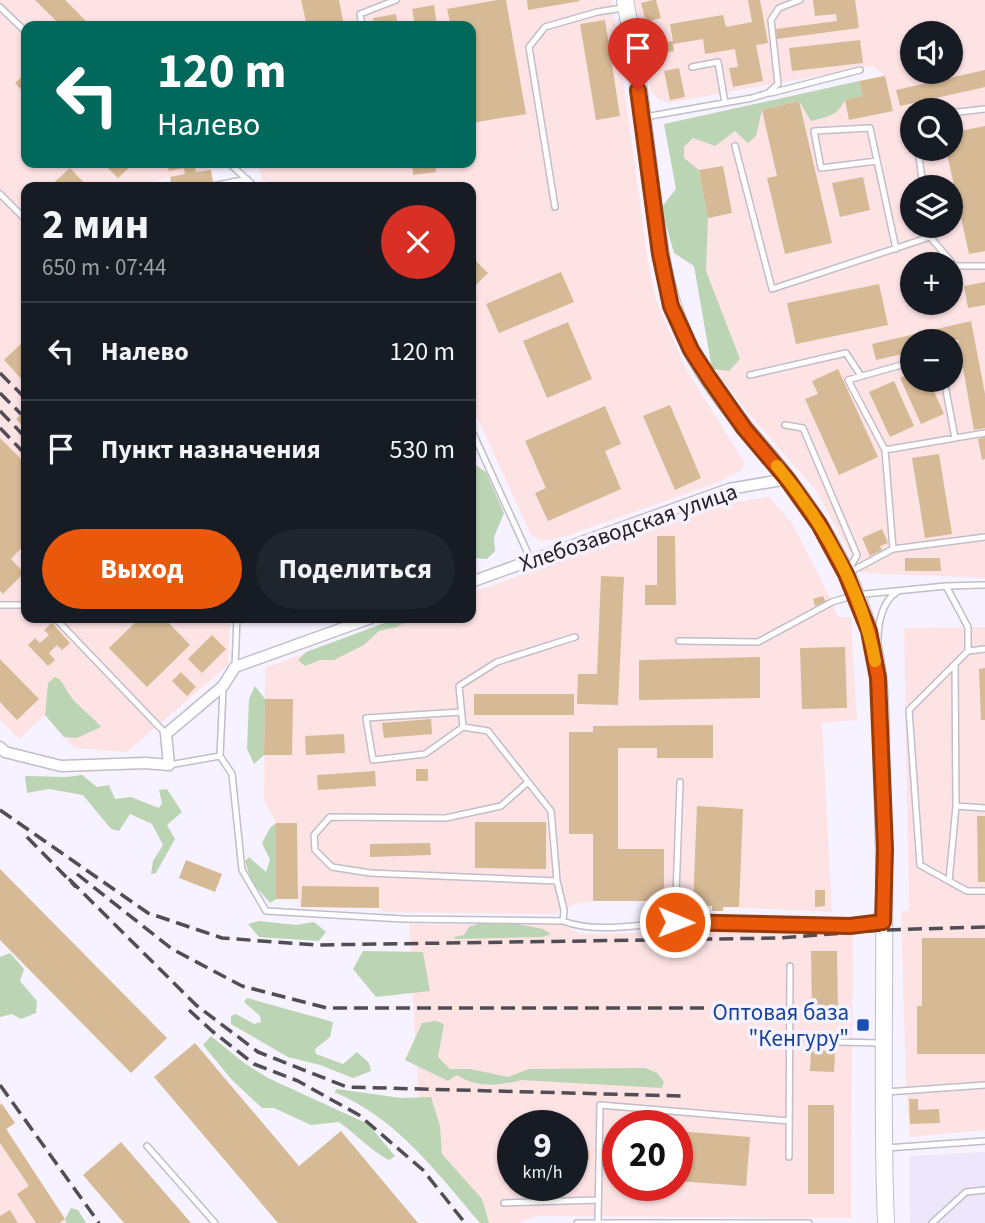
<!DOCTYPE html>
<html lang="ru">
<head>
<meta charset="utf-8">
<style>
	body { margin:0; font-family:"Source Sans 3",sans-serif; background:#20242c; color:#f1f3f6; height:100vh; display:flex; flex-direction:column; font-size:26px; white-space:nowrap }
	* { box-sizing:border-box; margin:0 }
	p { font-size:23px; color:#9ea1a6 }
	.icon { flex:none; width:38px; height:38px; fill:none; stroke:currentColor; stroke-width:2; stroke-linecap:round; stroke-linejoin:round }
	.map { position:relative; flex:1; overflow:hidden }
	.details { position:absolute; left:21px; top:182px; width:455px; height:441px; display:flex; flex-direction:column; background:#171b24; border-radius:14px; box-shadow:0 2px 5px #0004 }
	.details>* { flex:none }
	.top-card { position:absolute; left:21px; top:21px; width:455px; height:147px; border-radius:14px; box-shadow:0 2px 5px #0004; background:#00695c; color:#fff; overflow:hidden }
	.fabs { position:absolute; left:900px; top:21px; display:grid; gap:14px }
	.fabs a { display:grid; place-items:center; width:63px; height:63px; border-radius:50%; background:#171b24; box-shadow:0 2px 5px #0004; font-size:35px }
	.speed { position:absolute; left:497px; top:1110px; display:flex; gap:14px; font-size:35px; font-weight:700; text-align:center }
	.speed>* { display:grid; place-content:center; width:91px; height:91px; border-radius:50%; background:#171b24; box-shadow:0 2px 5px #0004; line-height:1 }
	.speed small { font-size:18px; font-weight:400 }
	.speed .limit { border:10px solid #d22; background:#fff; color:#111 }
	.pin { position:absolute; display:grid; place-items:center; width:60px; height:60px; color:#fff; margin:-72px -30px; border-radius:50% 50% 50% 0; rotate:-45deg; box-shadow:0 0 7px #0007 }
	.pin .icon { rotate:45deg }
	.me { position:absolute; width:77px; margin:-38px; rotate:91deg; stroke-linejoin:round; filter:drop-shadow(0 0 5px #0008) }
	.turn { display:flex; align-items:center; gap:24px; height:147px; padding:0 21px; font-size:32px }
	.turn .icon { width:91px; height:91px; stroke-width:2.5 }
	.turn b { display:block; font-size:49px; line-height:60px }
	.round { display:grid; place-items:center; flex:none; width:74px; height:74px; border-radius:37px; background:#20242c }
	.head { display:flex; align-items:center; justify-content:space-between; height:119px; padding:0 21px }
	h1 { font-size:42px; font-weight:700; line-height:52px }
	.action { display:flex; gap:14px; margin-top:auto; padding:14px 21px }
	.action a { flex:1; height:80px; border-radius:42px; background:#ea580c; color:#fff; font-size:28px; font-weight:700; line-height:80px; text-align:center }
	.action a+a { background:#20242c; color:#f1f3f6 }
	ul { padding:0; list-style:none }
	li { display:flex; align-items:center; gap:21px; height:98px; padding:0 21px; border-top:2px solid #363941 }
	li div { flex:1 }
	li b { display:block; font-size:26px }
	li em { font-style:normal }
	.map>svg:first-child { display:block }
	.built { fill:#eee6fa }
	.industrial { fill:#fee3e5; fill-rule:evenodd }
	.green { fill:#bbd4b3 }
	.building { fill:#d6b995 }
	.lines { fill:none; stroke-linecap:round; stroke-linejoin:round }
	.lane-casing { stroke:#c2bdc9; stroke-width:8 }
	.street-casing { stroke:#c2bdc9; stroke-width:13 }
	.secondary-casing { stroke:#c2bdc9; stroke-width:18 }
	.lane { stroke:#fff; stroke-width:5 }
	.street { stroke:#fff; stroke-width:10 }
	.secondary { stroke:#fff; stroke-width:16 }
	.rail { stroke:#504d54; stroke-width:3.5; stroke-dasharray:14 7; stroke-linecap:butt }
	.route-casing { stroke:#983908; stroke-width:18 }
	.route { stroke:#ea580c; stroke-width:12 }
	.slow { stroke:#f59e0b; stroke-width:12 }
	.transit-dot { fill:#1a4fb4; stroke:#f7f2ff; stroke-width:2.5 }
	.labels { text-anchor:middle; stroke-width:7; stroke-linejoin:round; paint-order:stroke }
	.street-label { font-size:23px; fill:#232126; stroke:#f7f2ff }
	.transit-label { font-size:23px; fill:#164399; stroke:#f7f2ff; text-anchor:end }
</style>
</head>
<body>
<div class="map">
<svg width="985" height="1223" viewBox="0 0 985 1223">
	<rect width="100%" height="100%" fill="#f7f2ff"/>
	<path class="built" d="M985,1152v71h-75l-1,-67z"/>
	<path class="industrial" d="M0,0h612l36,261 9,42 29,66 59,94 -4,7 -22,12 -161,57 -19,2 -9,-8 -59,-129v-217h-196l-5,-5 -9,-2 -2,-17h212v-137h-445v137h178l6,7 3,12 -27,5h-14l-2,-10 -37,10h-107v431h222l-18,3 -2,44 -101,87 -53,-4 -29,-33 -26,24 -19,-19z
		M634,0h351v578l-124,-5 -46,-84 -62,-70 -35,-45 -45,-244 211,-55 -11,-9 -206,37 -8,-4 -9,-8 -3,-31zM912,33h38v39h-38zM912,110h38v39h-38zM912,187h38v39h-38zM912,264h38v39h-38zM912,341h38v39h-38z
		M769,497l23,26 37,72 9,22h13l6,103 -35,3 10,189 -108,-5 -1,4h-11v-5h-19l-29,-5h-71l-18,3 -20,10 -171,-2 -5,-4 -78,-1 -3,-8h-22v-76l-12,-23 1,-132 137,-50h69v-25l245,-88z
		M985,627v503l-75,7 -4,-48 -5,-178h8l-5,-283z
		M409,924l154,1 18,9 272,-5 -2,289 -314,-2 -18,7h-35l-63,-78zM513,1125h59v60h-59zM618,1125h59v60h-59z
		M0,1100l15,23 -8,6 58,90 1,4h-66z"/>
	<path class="green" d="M859,81l4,15 -18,4c-9,17 -16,16 -34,21l-12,-20 -37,9 -6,26 -8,7 -13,-12 -20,15 -22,-8 -9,9v11l15,12 9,48 -2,53 34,88 -11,12 -17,-2 -18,-103 -20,-13 -13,-45 15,-19 -12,-65z
		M471,462l15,10 18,41 -10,24 1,14 -8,8 -16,-1 3,-56 -3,-9z
		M398,618h14l-15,9 -18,4 -15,14 -30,15h-14l-15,6 -7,-6 8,-8z
		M55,677c8,3 9,10 14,17 7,11 22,21 32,33l-24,11 -13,-1 -19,-22 3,-32z
		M255,686l10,13 -1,56 -10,9 -7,-15 2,-50z
		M82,775l15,12 12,-2 6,14 16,-2 28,11 3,-5 -3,-13 8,-1 15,23 -15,13 8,14 -19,34 -5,1 2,-13 10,-16 -11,-21 -22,-10 -11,17 -8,-2 -28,-34 -34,-6 -22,4 -2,-17 42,1z
		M276,823v76l-6,4 -19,-22 -6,-20 4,-4 17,15 4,-12 -8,-17 8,-15z
		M492,919l51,10 8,5 -8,3 -88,2 -1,-2 10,-2 5,-8z
		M259,921l37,4 18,-3 12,10 -7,9 -60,-4 -11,-13z
		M363,951l60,1 7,39 -54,6 -23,-28z
		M10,953l14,16 -4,12 17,20 -1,12 -15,6 -9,-5 -12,3v-60z
		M247,998l86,24 -3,15 -15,12 1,5 27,10 14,-12 12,11 2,8 -18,7 -33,-13 -32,-8 -57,-33v-8l5,-2 18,10 7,-2 -1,-6 -16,-14z
		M436,1021l8,3 -6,33 12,12h20l38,8 21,-8 116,-1 12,5 7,9 -2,6 -141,-8c-22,6 -44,8 -64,-5l-9,6 -43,-21 17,-37z
		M211,1036l33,27 24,15 100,46 27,32 -6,4c-18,-9 -33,-26 -50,-38l-28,3 -37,-17h-12l-30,-28 -29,-35z
		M337,1089l64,9 30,-1 9,29 2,28 40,45 7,24h-9c-44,-51 -82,-104 -146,-131z
		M71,1208l7,2 8,13h-20l-1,-4z"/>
	<path class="building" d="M35,0h30l26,26h-30z
		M301,0h38l5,26h-37z
		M497,0h9l20,114 -55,9v-97h-20l-4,-17z
		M527,0h52l1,1 -52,9z
		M653,0h3l5,18 -15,4 -5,-19z
		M748,0h12l8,43 -12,2 7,36 -30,6 -4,-19 9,-1 -3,-18 -30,5 -2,-15 -30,5 1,7 -19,3 -2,-9 20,-4 -3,-17 53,-9 3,12 26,-5z
		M813,0h42l4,28 -82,11 -1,-10 61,-8 -1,-7 -21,2z
		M434,5l3,21h-22l-3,-17z
		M396,14l2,12h-24l-1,-8z
		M605,20l15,96 -24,4 -16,-96z
		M860,40l3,23 -71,8 -3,-23z
		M679,68l6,29 -15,3 -6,-29z
		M985,70v17l-85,19 -4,-16z
		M26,73v22l-11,-12z
		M885,76l8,35 -44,9 -4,-20 18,-4 -4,-15z
		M799,101l33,142 -47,11 -18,-76 10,-2 -15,-66z
		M985,126v125l-16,3 -23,-105h4v-16z
		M103,163h31l-16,15z
		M167,163h27l2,9 15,-2 2,12 -27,5h-14l-2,-10 15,-3 -1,-6 -15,3z
		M318,163h16v1l-16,3z
		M412,163h23l1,9 -23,3z
		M723,166l9,47 -24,5 -9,-48z
		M70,168l18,19h-39z
		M863,177l7,33 -30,7 -8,-34z
		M471,256l17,17 -17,17z
		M912,267v17l-3,1 -4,-16z
		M561,272l13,30 -75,31 -13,-29z
		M985,282v23l-17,3 -4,-22z
		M879,284l9,41 -92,19 -9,-41z
		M971,321l14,73v34l-11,2 -16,-90 -46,1v11l-36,8 -4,-16z
		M568,322l24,57 -45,19 -24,-57z
		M26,339v45l-22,-24z
		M838,369l40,88 -39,18 -34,-76 13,-5 -6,-13z
		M912,372v8h17l15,34 -23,10 -21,-46z
		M894,381l20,45 -24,11 -21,-45z
		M670,405l31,73 -26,12 -32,-74z
		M605,406l16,38 -16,7 16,38 -73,32 -13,-28 11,-5 -21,-47z
		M26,409v20l-10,-10z
		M985,437v22l-3,1 -4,-21z
		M0,438l26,26v79l-15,16 13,14 -21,21 -3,-3z
		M939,454l13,80 -27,4 -13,-80z
		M882,529l6,14 -8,3 2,4 -12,6 -8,-18z
		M657,536h18l1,69h-31v-20h12z
		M905,558h35l1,13h-36z
		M601,576l23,1 -6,128 -41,-1 1,-30h19z
		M823,596l3,7 -11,3 -2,-7z
		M140,618h24l26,27 -43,42 -38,-39z
		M52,623l18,20 -8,7 -5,-5 -8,8 6,7 -7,6 -20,-21 7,-7 5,5 9,-8 -5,-5z
		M212,635l14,14 -24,24 -14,-14z
		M845,647l2,61 -45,1 -2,-61z
		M760,657v41l-121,2v-40z
		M0,659l39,40 -22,21 -17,-18z
		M985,668v52h-4l-2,-51z
		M181,672l15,15 -9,9 -15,-15z
		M474,694h100v21h-100z
		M265,699h28l-1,56h-28z
		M431,719l1,15 -48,4 -2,-15z
		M713,725v33h-56v-10h-39v101h46v52h-71v-67h-24v-102h24v-6z
		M344,734l1,19 -39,2 -1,-19z
		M416,769h12v12h-12z
		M375,771l1,15 -58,4 -1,-15z
		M697,806l46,3 -4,98h-16v4h-11v-5h-19z
		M977,816h8v66h-7z
		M475,822h71v47l-71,-1z
		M276,823h21l1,76h-22z
		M430,843l1,12 -61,2v-13z
		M186,860l36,14 -7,18 -36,-14z
		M0,869l167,169 -36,35 -131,-133z
		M302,886l77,1v21l-78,-1z
		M815,890h10v16l-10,1z
		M922,938h63v116h-68v-48h5z
		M811,951h26l1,60h-26z
		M195,1043l104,123 42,-35 77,92h-140l-124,-146z
		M811,1050l24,1 -1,21 -24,-1z
		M909,1099h9v11l21,-1 1,14 -30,1z
		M2,1104l13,19 -9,6 59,90 -6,4h-23l-19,-29 12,-8 -29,-43v-38z
		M808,1105h26v89h-26z
		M677,1131l73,6 -4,49 -69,-5z
		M121,1142l70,81h-67l-41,-48z
		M580,1151h9v9h-9z
		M10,1210l8,13h-18v-7z"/>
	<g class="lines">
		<g class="lane-casing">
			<path id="lane" d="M0,7l26,25
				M362,26l-2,-12 36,-14
				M692,67l26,-5 7,41
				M771,93l89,-23
				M950,113l35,-4
				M645,117l107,-19 16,-5 10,-9 -7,-64 8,-12 21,-8
				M735,146l37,143 158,-52 25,29h30
				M918,149l5,38
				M877,161l-56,7 -7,-37 56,-3 26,121
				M229,163l26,24
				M208,187l39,-8
				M0,194l26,26
				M555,207l-26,-160 16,-20 52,-15 26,-4
				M928,226l2,11
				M750,375l96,-22 15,23
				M944,380l11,58
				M785,425l18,3 54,127 -9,16
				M471,429l60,131
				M885,450l100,-17
				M893,549l-8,-99 -37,-70 64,-18
				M848,573l45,-24 92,-12
				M946,586l22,41v24l-59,59 11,155 47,26h18
				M0,605h26
				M55,618l111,116
				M878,640c0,-16 4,-39 19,-48
				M679,641l79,1 74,-40 23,-7 91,-9 39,-1
				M968,651l17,-2
				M955,665l1,141
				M235,667l2,-49
				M461,712l-95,6 7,42 52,-6 38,-27
				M220,756l12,18 10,96 24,41 137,8 160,2c34,13 74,3 111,2 69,-2 139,6 208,0
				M169,765l51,-9 3,-67
				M528,782l-27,24 -55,12 -116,-1 -16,18 1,15 17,17 38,6 187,8
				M949,881l7,-75 29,2
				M563,921l1,-11 -7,-29 -6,-70 -63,-80 -25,-4 -4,-41 38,-24 78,-25
				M675,923l5,-141
				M789,1036l49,6 42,1
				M886,1092l99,-7
				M147,1146l68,77
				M886,1148l99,-7
				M789,1157l1,-191
				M504,1203l94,-3
				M598,1221l2,-116 189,16
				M577,1223h232
				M932,1223l34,-31 19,-2"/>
		</g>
		<g class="street-casing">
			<path id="street" d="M471,582l258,-93 58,-10
				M0,747l5,5 56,14 84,-3 24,2 -3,-31 57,-48 12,-19 136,-49"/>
		</g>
		<g class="secondary-casing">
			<path id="secondary" d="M625,0c12,63 19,128 27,192 8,57 12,103 38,156 24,48 63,87 96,129 35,45 66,98 83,153 15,48 11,104 13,154 6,146 -2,293 4,439"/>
		</g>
		<use href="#lane" class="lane"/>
		<use href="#street" class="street"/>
		<use href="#secondary" class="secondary"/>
		<path class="rail" d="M0,373l26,26
			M0,393l21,21
			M0,411l26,27
			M0,428l26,27
			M0,810l148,103 74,25 94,7 464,-7 103,-8 102,-3
			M27,837l49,50
			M77,874l95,75 70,37 85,22h436
			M69,879l127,126 62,47 89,35 334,9
			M189,1010l23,21 42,33 44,17 61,34 64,55 42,53
			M0,1085l99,138"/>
	</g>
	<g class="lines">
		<g class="route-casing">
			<path id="route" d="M638,90l22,164 11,52 20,44 18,28 35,50 43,51 32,45 27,50 23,57 9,47 7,171 -2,73 -33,4 -175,-4"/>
		</g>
		<use href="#route" class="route"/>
		<path class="slow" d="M777,466c46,56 85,124 98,195"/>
	</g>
	<rect class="transit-dot" x="856" y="1018" width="14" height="14" rx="3.5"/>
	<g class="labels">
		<g class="street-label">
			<text transform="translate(628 527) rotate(-19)" y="8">Хлебозаводская улица</text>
		</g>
		<g class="transit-label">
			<text x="849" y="1020">Оптовая база<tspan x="849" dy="26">"Кенгуру"</tspan></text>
		</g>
	</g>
</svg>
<div class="fabs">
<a><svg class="icon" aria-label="sound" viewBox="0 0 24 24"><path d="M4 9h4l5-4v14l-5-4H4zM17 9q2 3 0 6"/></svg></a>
<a><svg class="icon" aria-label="search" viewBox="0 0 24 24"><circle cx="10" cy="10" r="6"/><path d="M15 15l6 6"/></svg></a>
<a><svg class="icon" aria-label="layers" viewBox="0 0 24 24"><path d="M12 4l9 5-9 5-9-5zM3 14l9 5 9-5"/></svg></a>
<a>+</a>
<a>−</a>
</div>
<div class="speed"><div>9<small>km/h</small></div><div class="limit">20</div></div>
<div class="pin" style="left:638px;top:90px;background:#d93025"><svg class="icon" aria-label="arrive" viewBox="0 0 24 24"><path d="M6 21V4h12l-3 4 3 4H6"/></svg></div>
<svg class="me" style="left:675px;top:922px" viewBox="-20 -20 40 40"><circle r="17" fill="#ea580c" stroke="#fff" stroke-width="3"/><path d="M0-11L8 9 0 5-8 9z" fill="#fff"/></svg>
<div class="top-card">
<div class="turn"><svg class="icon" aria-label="left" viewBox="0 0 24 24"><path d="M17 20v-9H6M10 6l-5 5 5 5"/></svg><div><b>120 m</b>Налево</div></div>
</div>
<section class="details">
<div class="head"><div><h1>2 мин</h1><p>650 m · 07:44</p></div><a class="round" style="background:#d93025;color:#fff"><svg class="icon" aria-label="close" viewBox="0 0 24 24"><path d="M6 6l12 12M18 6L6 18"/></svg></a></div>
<ul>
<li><svg class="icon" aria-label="left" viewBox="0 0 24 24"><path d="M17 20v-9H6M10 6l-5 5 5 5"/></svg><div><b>Налево</b></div><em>120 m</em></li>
<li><svg class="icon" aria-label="arrive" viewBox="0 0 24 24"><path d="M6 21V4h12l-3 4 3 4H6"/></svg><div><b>Пункт назначения</b></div><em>530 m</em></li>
</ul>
<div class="action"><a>Выход</a><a>Поделиться</a></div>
</section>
</div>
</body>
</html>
